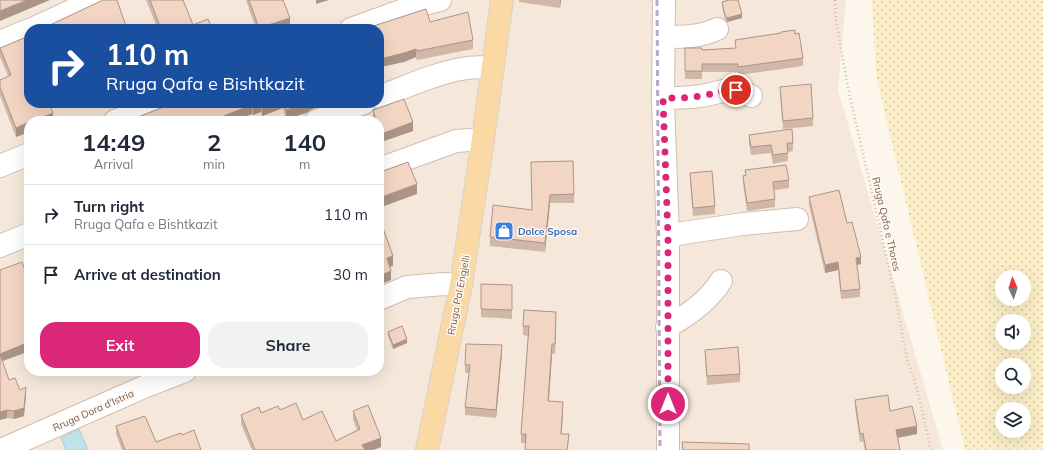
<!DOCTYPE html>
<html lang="en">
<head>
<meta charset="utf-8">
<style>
	body { margin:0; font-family:Mulish,sans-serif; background:#f2f2f3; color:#1f2937; height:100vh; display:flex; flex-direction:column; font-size:15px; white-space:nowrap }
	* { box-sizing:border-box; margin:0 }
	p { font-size:13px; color:#747a83 }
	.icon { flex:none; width:22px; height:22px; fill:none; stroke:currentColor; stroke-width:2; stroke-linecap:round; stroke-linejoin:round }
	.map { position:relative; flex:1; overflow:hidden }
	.panel { position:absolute; left:24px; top:116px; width:360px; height:260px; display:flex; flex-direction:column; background:#fff; border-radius:16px; box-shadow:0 4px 16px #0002 }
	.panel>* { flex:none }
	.banner { position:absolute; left:24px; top:24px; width:360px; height:84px; border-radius:16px; box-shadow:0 4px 16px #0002; background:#1a4fa0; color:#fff; overflow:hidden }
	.needle { width:26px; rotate:357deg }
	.tools { position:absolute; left:995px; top:270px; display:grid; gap:8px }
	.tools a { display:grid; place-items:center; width:36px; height:36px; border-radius:50%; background:#fff; box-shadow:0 4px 16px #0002; font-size:20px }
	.pin { position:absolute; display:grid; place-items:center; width:34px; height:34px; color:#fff; margin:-17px; border:2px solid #fff; border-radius:50%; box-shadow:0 1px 4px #0007 }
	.me { position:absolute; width:44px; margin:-22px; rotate:0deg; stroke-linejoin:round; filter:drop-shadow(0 0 3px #0008) }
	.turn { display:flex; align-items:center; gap:14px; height:84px; padding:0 16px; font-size:18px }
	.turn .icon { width:52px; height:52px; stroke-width:2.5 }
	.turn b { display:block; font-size:28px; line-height:34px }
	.eta { display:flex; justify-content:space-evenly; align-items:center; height:68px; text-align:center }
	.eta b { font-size:24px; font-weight:700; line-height:28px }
	.action { display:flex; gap:8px; margin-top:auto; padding:8px 16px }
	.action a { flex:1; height:46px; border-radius:16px; background:#db2777; color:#fff; font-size:16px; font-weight:700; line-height:46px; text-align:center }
	.action a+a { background:#f2f2f3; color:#1f2937 }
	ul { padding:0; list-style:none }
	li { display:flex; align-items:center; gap:12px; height:60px; padding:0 16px; border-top:1px solid #e0e1e3 }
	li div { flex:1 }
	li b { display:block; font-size:15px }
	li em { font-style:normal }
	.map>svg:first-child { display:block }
	.residential { fill:#f5e8da; fill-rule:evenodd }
	.sand { fill:url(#sand-dots); fill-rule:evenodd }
	.water { fill:#bfe3e8; stroke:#a5d3da }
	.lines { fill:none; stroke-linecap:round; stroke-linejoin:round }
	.minor-casing { stroke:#d1beb0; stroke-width:24 }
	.major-casing { stroke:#dad1cd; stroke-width:24 }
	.path { stroke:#d9b8a5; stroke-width:2.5; stroke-dasharray:1 3; stroke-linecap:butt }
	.minor { stroke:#fff; stroke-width:22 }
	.major { stroke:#fbd9a5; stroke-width:22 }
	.rail { stroke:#b9a8c9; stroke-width:3; stroke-dasharray:6 4; stroke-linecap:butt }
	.wall { fill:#d1b7a8 }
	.shaded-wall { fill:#aa9588 }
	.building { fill:#f3d5c3; stroke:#aa9588 }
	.route { stroke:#db2777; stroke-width:7; stroke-dasharray:0 12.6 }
	.labels { text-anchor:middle; stroke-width:3; stroke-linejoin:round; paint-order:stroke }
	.street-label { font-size:10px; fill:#7a5c4d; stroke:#fffaf3 }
	.shop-label { font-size:10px; font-weight:bold; fill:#366cbe; stroke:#fffaf3; text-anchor:start }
</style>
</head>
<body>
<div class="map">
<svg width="1043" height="450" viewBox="0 0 1043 450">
	<defs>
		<pattern id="sand-dots" width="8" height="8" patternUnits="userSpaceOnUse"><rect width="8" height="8" fill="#fcefc7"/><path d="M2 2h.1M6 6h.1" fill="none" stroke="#d1c5a4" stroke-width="1.8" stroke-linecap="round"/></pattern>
	</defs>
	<rect width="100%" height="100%" fill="#fdf6ec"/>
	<path class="residential" d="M0,0h846l-8,90 105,360h-943zM29,29h350v74h-350zM29,121h350v250h-350z"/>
	<path class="sand" d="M872,0h171v450h-78l-86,-361 -3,-16zM1002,277h22v22h-22zM1002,321h22v22h-22zM1002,365h22v22h-22zM1002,409h22v22h-22z"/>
	<path class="water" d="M79,429l9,21h-22l-5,-12z"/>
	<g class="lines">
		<g class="minor-casing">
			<path id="minor" d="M664,0l-1,102 5,135v213
				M32,29l63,-29
				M351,29l61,-22 28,-7
				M664,37c18,0 37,0 53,-8
				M0,42l29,-12
				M379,97c27,-10 54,-23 82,-28 11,-2 21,-2 31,-1
				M663,98c13,0 25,0 37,-2 20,-3 32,-11 51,0
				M115,121l46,-18
				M316,121l48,-18
				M0,166l29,-12
				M379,169l77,-28 27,-2
				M668,237l15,-4 60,-9 54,-5
				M0,246l29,-12
				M379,299l28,-12 37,-3 17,1
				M667,327c20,-11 42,-27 54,-46
				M1,450l145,-64 39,-15"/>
		</g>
		<g class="major-casing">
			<path id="major" d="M427,450l34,-165 22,-146 19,-139"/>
		</g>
		<path class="path" d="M835,0l1,20 12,68 47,206 12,65 10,29 14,62"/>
		<use href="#minor" class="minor"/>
		<use href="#major" class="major"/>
		<path class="rail" d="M657,0l3,450"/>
	</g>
	<path class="wall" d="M146,0h37l10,25 19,4h-54z
		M246,0h37l7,26 -9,3h-25z
		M519,0h42l-1,8 -41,-6z
		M722,2l20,16 -15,4 -2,-2 -3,-14z
		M430,22l43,18v9l-56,11 -1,-3 -12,5 -24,5v3l-1,-41z
		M795,34l8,24v8l-65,9v-3h-36v7h-17v-31l17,2 34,-2 -1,-8z
		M0,48l29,55 24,18 -37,16 -16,-41v-16l8,-4 -8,-19z
		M780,87l33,31v8l-30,3 -3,-34z
		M170,103h154v2l-12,4 -6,4 -20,6 -3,-11 -21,8 -1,-4 -8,3 -1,-1 -20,7h-94v-4l28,-11z
		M373,110l40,21 -32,11 -2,-6v-15h-6z
		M749,135l44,8v8l-5,1v9l-15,3 -2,-11 -20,2 -2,-12z
		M531,170l43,24v9h-24l-5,49 -55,-6v-9l42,-28z
		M745,170l44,10v8l-15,2 1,9v8l-28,4 -4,-28v-7l2,-1z
		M690,173l25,33v8l-22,2 -3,-35z
		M809,197l52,67 -4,1 3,24v8l-19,2 -3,-29 -13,3 -16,-68z
		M0,270l27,74v8l-25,9 7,19 17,15 -2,21 -10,3 -7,-1 -7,2z
		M512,285v34l-31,-2v-8z
		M556,321l-1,33h-3l-3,47 14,10 -2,23 8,10 -48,-1v-9l7,-98 -5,-1v-9z
		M388,332l19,11 -14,6 -5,-13z
		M705,350l35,24v8l-33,3 -2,-27z
		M502,353l-6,65 -31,-3v-8l4,-34h-4v-8z
		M855,400l35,11 27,23 -19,4 2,12h-35l-2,-9 -3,1 -5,-34z
		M280,410l23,10 33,21 21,-11 -4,-10v-9l28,36 -8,3h-121l-11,-26v-9z
		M116,426l40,16 26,-7 19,15h-79l-6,-16z"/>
	<path class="shaded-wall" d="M27,0h23l-50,21v-10z
		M316,0h13l-13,4z
		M560,0h1l-1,8z
		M742,14v4l-15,4v-4z
		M290,18v8l-9,3h-22v-1z
		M416,49v8l-12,5 -24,5v3h-1v-8l1,-3z
		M273,103h10v5l-21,8v-9z
		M308,103h16v2l-12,4 -6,4 -20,6v-9z
		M261,104v8l-8,3v-8z
		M252,105v9l-20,7h-17l1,-2z
		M53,113v8h-20z
		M29,122v10l-13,5v-9z
		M413,122v9l-32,11v-8z
		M417,184v10l-38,14v-10z
		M550,195v8l-5,49v-9z
		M393,256v10l-6,2v-10z
		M861,257v7l-5,1v-7z
		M838,262v8l-13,3v-8z
		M391,271v9l-12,5v-9z
		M556,312v9l-1,33v-10z
		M29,336v8h-2v8l-27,10v-8l25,-17z
		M407,339v4l-14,6v-4z
		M552,344v10l-4,56v-9z
		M502,345v8l-6,65v-8z
		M26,387v8l-2,21 -10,3v-8z
		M563,402v9l-2,32v-9z
		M7,410v8l-7,2v-8z
		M917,426v8l-21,4v-8z
		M381,438v9l-8,3h-11v-5z"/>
	<path class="building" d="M0,0h27l-27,11z
		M103,0h14l10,29h-81l5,-2 -1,-2z
		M150,0h33l10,25 15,-6 4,10h-51z
		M249,0h34l7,18 -31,10z
		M729,0h9l4,14 -15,4 -2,-3 -3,-13z
		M426,9l4,13 38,-10 5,28 -56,11 -1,-2 -12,4 -24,6v2l-1,1v-33h-15z
		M795,30v4l4,-1 4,25 -65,9v-3h-36v7h-17v-23h17v2l34,-2 -1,-8 46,-7v-1z
		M29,36v67h20l4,10 -20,8h-4v1l-13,6 -16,-41v-7l11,-5 -11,-27z
		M811,84l2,34 -30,3 -3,-34z
		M404,99l9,23 -32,12 -2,-6v-7h-3l-3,-11z
		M170,103h103l-11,4 -1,-3 -8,3 -1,-2 -36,14 1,1 -2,1h-76h1l-2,-4 28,-11z
		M284,103h24l-2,1 -20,6z
		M792,129l1,14h-6l1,10 -15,2 -2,-10 -20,2 -2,-12z
		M573,161l1,33 -24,1 -5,48 -55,-6 3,-32 39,5 -1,-48z
		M408,162l9,22 -38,14v-27h4z
		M786,165l3,15 -16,2 2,17 -28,4 -4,-27 3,-1 -1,-5z
		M712,171l3,35 -22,2 -3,-35z
		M839,190l8,33 5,-1 9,35 -5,1 4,31 -19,2 -3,-29 -13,3 -16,-68z
		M379,217l14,39 -6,2 4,13 -12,5z
		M22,262l7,19v55l-4,1 2,6 -27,11v-84z
		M481,284l31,1v25l-31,-1z
		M524,310l32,2 -1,32h-3l-4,57 15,1 -2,32h8l-2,16h-42l1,-16h-5l8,-108h-6z
		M402,326l5,13 -14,6 -5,-13z
		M466,344l36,1 -6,65 -31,-3 5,-42h-5z
		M738,347l2,27 -33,2 -2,-26z
		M0,354l9,26 6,-2 5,12 6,-3 -2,21 -10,3 -7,-1 -7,2z
		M888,395l2,16 22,-5 5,20 -21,4 4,20h-34l-3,-17 -3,1 -5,-34z
		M296,403l7,17 19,-9 14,30 24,-12 -7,-18 15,-6 13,33 -19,7 3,5h-110l-14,-35 18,-8 2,6 17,-7 2,4z
		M145,416l11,26 25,-9 1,2 12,-5 7,20h-76l-9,-24z
		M682,442l67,2v6h-66z"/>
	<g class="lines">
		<path class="route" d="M668,404v-167l-5,-139c13,0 26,0 38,-2 12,-2 22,-6 35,-6"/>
	</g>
	<defs>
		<g id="shop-square" transform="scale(1)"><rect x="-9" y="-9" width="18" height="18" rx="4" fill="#3f7fe0" stroke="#fffaf3"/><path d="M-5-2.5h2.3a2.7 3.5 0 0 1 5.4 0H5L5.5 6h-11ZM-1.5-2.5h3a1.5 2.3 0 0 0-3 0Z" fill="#fff"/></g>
	</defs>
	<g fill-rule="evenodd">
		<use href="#shop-square" x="504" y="231"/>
	</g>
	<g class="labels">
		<g class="street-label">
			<text transform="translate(887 224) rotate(77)" y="4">Rruga Qafa e Thores</text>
			<text transform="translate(458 295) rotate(-79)" y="4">Rruga Pal Engjelli</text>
			<text transform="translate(93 410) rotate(-24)" y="4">Rruga Dora d'Istria</text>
		</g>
		<g class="shop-label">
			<text x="518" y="235">Dolce Sposa</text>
		</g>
	</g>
</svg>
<div class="tools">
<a><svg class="needle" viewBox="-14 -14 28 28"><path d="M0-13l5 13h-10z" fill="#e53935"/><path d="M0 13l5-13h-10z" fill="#747a83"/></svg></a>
<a><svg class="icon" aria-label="sound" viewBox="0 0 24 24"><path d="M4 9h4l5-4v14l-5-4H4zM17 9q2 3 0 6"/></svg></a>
<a><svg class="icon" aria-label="search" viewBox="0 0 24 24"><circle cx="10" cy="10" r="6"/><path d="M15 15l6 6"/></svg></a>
<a><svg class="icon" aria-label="layers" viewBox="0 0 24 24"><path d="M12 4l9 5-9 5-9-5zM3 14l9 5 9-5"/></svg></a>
</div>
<div class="pin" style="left:736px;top:90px;background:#d93025"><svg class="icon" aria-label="arrive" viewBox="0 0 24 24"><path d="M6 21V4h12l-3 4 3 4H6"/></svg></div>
<svg class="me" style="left:668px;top:404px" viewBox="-20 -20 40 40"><circle r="17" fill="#db2777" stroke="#fff" stroke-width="3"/><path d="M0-11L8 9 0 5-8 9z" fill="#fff"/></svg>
<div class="banner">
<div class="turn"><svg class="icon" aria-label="right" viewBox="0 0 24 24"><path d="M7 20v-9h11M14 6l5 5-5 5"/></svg><div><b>110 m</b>Rruga Qafa e Bishtkazit</div></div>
</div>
<section class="panel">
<div class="eta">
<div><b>14:49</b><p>Arrival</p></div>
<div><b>2</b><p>min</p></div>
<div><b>140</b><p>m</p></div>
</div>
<ul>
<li><svg class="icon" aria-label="right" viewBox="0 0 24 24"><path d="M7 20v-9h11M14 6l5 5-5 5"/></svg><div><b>Turn right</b><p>Rruga Qafa e Bishtkazit</p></div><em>110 m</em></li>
<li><svg class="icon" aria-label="arrive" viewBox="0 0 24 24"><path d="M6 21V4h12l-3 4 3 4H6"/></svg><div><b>Arrive at destination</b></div><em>30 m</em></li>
</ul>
<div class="action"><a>Exit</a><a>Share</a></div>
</section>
</div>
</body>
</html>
